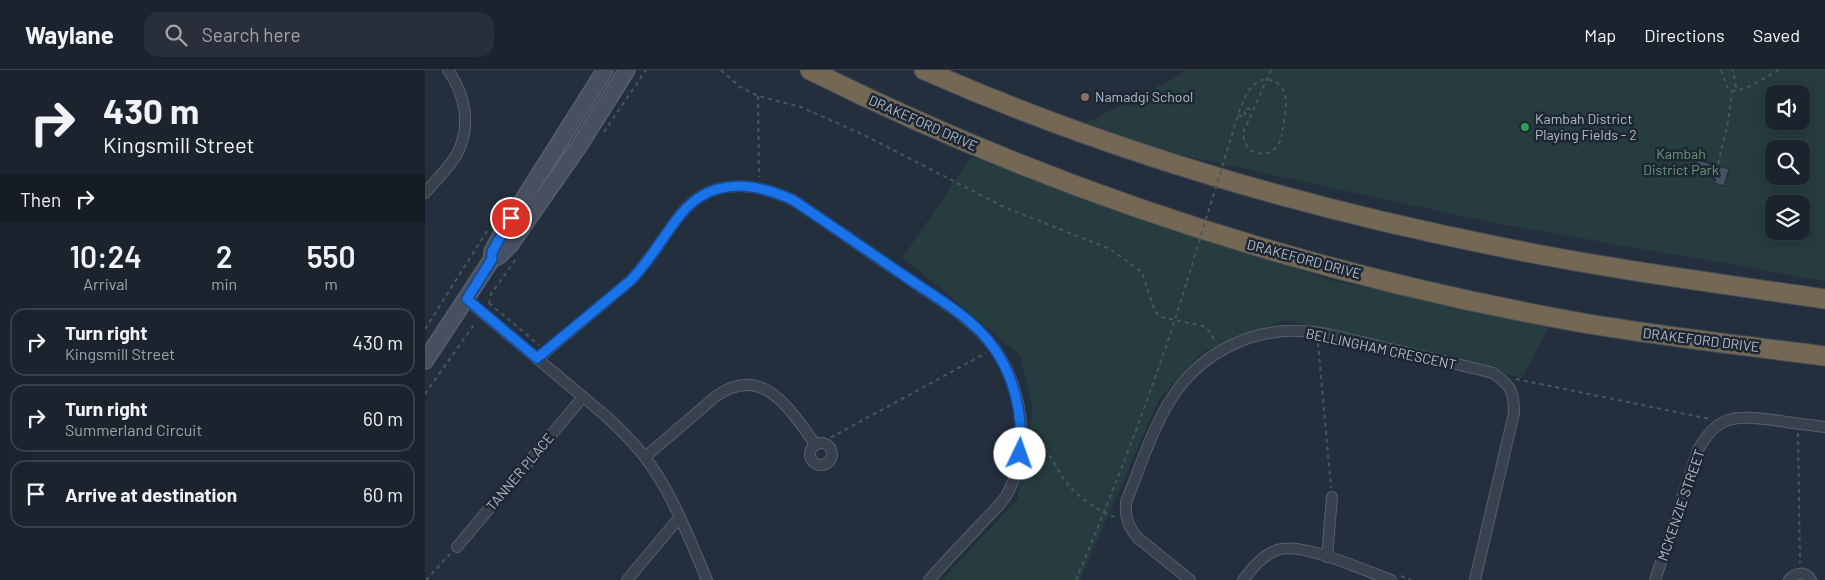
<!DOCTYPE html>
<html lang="en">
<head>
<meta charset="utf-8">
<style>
	body { margin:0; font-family:Barlow,sans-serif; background:#282f3a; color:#f1f3f6; height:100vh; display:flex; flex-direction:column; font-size:19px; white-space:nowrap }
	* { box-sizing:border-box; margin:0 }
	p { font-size:16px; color:#a0a4aa }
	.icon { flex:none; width:28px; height:28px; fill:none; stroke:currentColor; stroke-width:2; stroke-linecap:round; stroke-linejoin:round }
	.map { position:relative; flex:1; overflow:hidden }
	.details { display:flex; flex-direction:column; background:#1b232e; width:425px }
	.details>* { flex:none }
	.banner { background:#1b232e; color:#f1f3f6; overflow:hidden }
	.controls { position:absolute; left:1340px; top:15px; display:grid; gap:10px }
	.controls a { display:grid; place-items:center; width:45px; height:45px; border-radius:10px; background:#1b232e; box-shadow:0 2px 12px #0003,0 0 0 1px #39404a; font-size:25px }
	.pin { position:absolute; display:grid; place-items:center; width:42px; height:42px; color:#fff; margin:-21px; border:2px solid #fff; border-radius:50%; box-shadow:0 1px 5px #0007 }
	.me { position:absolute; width:55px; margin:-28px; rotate:3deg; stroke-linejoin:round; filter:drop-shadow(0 0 4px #0008) }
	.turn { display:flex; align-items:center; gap:18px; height:105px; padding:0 20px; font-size:22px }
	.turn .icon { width:65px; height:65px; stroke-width:2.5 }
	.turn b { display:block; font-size:35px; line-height:42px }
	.then { display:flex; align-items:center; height:48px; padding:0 20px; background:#0003; gap:10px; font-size:19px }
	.eta { display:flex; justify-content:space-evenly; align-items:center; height:85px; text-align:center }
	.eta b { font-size:30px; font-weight:600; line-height:35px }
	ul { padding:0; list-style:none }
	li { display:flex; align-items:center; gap:15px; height:68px; margin:0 10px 8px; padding:0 10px; border:2px solid #39404a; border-radius:15px }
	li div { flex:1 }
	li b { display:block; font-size:19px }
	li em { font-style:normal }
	header { display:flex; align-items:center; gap:30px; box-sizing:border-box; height:70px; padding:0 25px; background:#1b232e; border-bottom:1px solid #39404a }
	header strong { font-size:24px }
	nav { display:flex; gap:28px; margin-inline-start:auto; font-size:18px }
	.search { width:350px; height:45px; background:#282f3a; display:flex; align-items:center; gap:12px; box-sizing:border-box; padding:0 18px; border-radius:15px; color:#a0a4aa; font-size:19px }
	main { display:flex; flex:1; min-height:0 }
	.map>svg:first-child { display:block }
	.green { fill:#263c3f; fill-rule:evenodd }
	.building { fill:#455162; stroke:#1f2835 }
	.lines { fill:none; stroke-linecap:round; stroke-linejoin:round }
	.street-casing { stroke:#565f6c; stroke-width:12 }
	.secondary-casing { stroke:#565f6c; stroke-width:18 }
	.highway-casing { stroke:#434c59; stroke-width:21 }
	.path { stroke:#44595c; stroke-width:2; stroke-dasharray:4 4; stroke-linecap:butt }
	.street { stroke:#38414e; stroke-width:10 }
	.secondary { stroke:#465061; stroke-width:15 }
	.highway { stroke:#746855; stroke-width:19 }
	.path-bridge { stroke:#44595c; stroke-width:2; stroke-dasharray:4 4; stroke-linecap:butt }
	.route-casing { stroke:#114b97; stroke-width:12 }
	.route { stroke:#1a73e8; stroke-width:9 }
	.education-dot { fill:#8d6e63; stroke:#1d2633; stroke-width:2 }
	.leisure-dot { fill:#2e9e5b; stroke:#1d2633; stroke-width:2 }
	.labels { text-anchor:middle; stroke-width:5; stroke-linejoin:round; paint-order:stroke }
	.poi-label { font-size:14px; fill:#b4bcc9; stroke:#1d2633; text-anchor:start }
	.street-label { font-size:14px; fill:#b4bcc9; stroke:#1d2633 }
	.park-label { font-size:14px; fill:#6b9a76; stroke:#1d2633 }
</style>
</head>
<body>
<header>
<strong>Waylane</strong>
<div class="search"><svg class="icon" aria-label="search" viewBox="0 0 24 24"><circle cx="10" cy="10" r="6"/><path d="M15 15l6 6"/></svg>Search here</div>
<nav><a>Map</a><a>Directions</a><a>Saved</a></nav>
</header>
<main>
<section class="details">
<div class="banner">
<div class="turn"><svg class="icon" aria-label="right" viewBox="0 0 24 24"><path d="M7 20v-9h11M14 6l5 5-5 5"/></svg><div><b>430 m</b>Kingsmill Street</div></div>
<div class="then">Then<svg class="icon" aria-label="right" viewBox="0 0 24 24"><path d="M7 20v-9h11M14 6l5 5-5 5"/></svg></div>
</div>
<div class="eta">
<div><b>10:24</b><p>Arrival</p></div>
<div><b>2</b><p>min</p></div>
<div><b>550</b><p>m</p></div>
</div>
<ul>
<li><svg class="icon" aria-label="right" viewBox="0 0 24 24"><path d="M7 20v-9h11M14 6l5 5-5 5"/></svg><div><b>Turn right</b><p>Kingsmill Street</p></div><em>430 m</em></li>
<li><svg class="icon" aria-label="right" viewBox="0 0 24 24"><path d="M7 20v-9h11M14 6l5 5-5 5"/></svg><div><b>Turn right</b><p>Summerland Circuit</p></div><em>60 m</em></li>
<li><svg class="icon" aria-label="arrive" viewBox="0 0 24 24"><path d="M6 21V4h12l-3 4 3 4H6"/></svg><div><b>Arrive at destination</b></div><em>60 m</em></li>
</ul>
</section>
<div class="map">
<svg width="1400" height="510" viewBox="0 0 1400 510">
	<rect width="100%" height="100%" fill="#242f3e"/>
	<path class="green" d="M759,0h641v211l-331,-58 -335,-73 -73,-27 96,-49zM1349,24h27v27h-27zM1349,79h27v27h-27zM1349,134h27v27h-27z
		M546,87l362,124 217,43 -28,54 -238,-58 -82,32 -43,47 -79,181h-138l75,-80 16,-92 -13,-53 -117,-98z"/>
	<path class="building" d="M1272,90l32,9 -5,17 -10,-3 2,-4 -23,-7z"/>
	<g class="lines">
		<g class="street-casing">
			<path id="street" d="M0,123c10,-12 24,-25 32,-39 15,-29 8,-59 -9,-84
				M41,229l141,118c13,12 26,25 37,39 28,36 45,82 63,124
				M112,289l93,-78c20,-20 33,-45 51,-67 30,-37 73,-32 112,-14 39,26 77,53 116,79 27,19 56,35 78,60 35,41 47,109 19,157 -7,11 -17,19 -25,28 -18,19 -35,37 -52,56
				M385 384a11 11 0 1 1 22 0a11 11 0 1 1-22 0Z
				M220,387l70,-60c48,-35 75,13 101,48
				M32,477l126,-150
				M902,487l5,-60
				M202,510l52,-62
				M765,510l-52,-42c-10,-11 -13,-21 -12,-36 15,-36 28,-81 52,-113 28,-38 75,-60 122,-58 29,1 57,10 86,17 35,8 71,16 107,25 18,13 21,18 21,40l-39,167
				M818,510c10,-13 19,-24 34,-30 25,-9 88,21 114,30
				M1230,510l43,-130c20,-37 39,-34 76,-30 17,3 34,5 51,7
				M1364,510c7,-8 16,-9 22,0"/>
		</g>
		<g class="secondary-casing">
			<path id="secondary" d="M67,189v-7l10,-19 103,-163
				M0,291l67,-102 7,-3 11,-11 69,-99 48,-76"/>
		</g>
		<g class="highway-casing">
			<path id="highway" d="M385,0c240,120 497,203 762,251 84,15 168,24 253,35
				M499,0c184,81 380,138 577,177 107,22 216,36 324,52"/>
		</g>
		<path class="path" d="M296,0l19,17 18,9 43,11 63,28 140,72 106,42 32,23 13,40 6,5 42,9 6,5 6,10
			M846,0l-28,63c1,27 35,28 39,1
			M1296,0l7,19c11,7 39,-13 51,-19
			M333,26l1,81
			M813,45l6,2 2,-9 7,2
			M179,62l42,-62
			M1293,94l10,-42 4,-31 4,-4 -3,-17
			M64,233l50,42
			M64,234l2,-10 25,-35
			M0,259l64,-101
			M893,273l13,145
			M1091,309l194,40
			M0,324l51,-72
			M1373,363l2,130
			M606,370c21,9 26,35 42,50 11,11 28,22 42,27
			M401,374l4,-6 156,-85
			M976,506l10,4
			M1,510l24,-26
			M651,510c41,-98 80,-197 111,-299"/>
		<use href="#street" class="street"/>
		<use href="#secondary" class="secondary"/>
		<use href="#highway" class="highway"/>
		<path class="path-bridge" d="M762,211l51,-166c5,-14 14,-42 35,-34 6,2 11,8 12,14 3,12 -2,27 -3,39"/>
	</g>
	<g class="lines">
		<g class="route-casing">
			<path id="route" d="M86,148l-19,34v7l-25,40 70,59 93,-77c20,-20 33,-45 51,-67 30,-37 73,-32 112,-14 37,25 74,50 110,75 22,15 46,29 66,46 40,34 55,82 51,133"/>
		</g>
		<use href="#route" class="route"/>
	</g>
	<circle class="education-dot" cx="660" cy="27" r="5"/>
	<circle class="leisure-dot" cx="1100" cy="57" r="5"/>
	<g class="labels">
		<g class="poi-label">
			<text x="670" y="32">Namadgi School</text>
			<text x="1110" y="54">Kambah District<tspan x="1110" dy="16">Playing Fields - 2</tspan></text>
		</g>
		<g class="street-label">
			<text transform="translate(498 53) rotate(24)" y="5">DRAKEFORD DRIVE</text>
			<text transform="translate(879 189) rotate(15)" y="5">DRAKEFORD DRIVE</text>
			<text transform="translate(1276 270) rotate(7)" y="5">DRAKEFORD DRIVE</text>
			<text transform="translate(956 279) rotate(12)" y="5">BELLINGHAM CRESCENT</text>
			<text transform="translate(95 402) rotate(-50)" y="5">TANNER PLACE</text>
			<text transform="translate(1256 435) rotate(-71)" y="5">MCKENZIE STREET</text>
		</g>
		<g class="park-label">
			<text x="1256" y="89">Kambah<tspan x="1256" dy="16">District Park</tspan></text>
		</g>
	</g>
</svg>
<div class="controls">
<a><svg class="icon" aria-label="sound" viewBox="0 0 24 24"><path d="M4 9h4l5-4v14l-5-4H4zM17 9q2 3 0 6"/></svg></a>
<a><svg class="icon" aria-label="search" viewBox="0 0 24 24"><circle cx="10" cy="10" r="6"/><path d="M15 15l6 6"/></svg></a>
<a><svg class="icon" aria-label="layers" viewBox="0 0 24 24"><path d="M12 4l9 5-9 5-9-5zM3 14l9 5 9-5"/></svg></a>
</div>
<div class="pin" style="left:86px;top:148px;background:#d93025"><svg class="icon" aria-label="arrive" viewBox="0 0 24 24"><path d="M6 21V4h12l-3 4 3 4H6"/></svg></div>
<svg class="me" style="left:595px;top:384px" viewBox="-20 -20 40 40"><circle r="19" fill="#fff"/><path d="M0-13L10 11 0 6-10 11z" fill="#1a73e8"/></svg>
</div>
</main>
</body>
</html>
